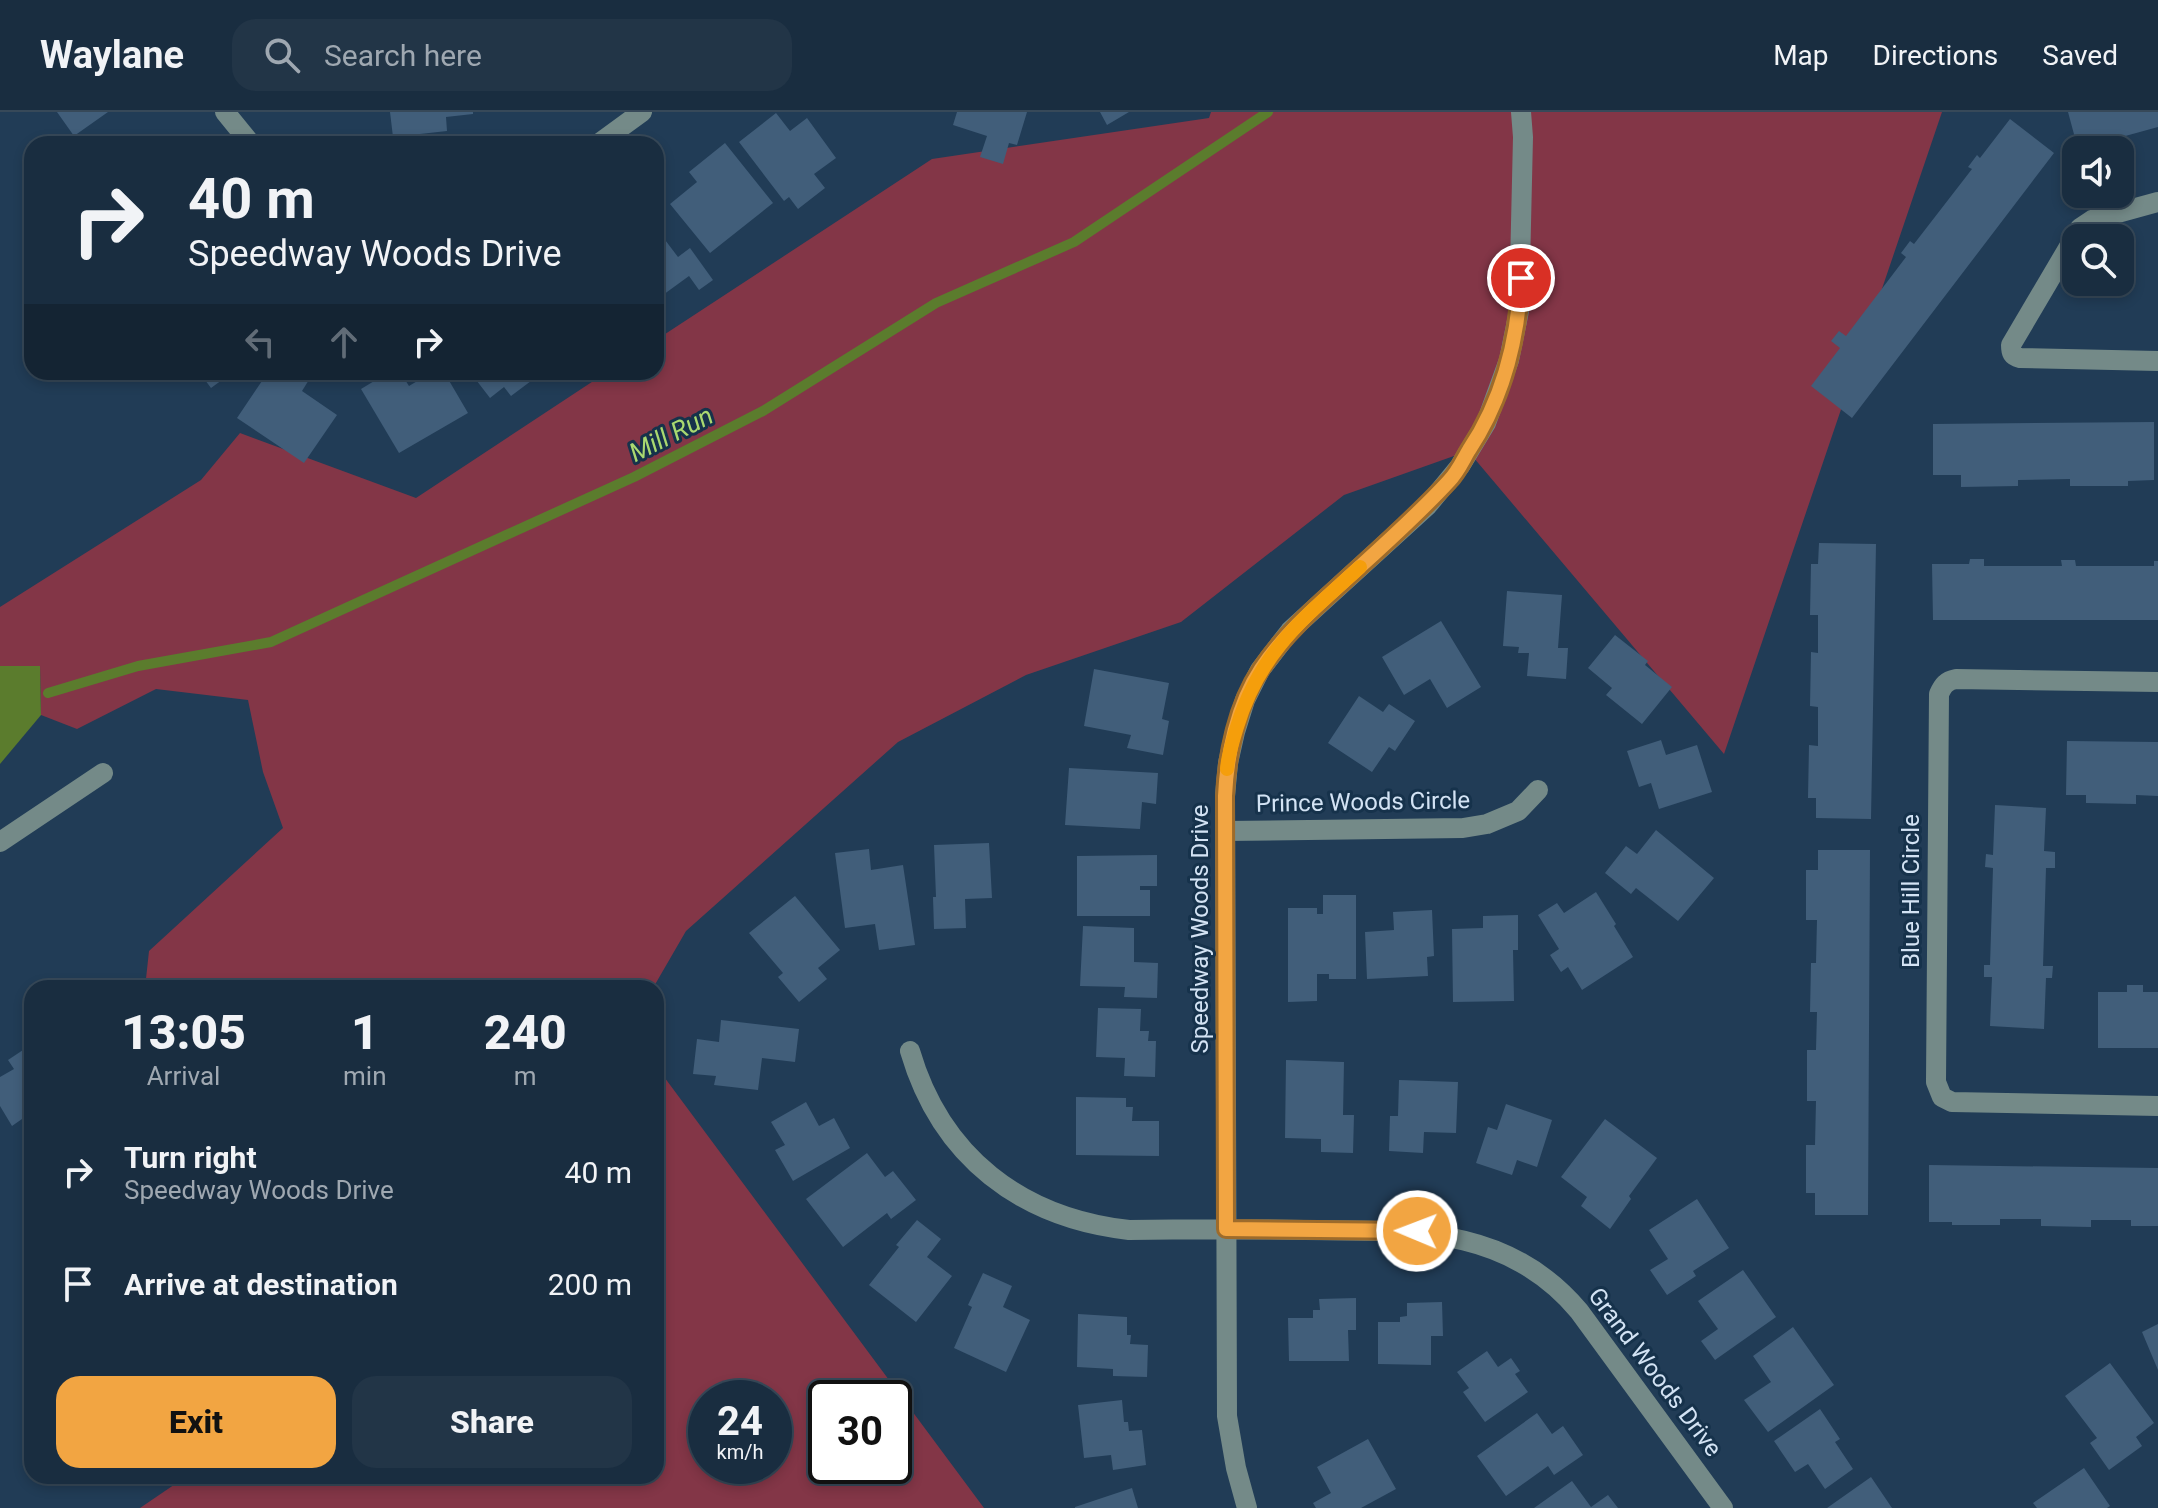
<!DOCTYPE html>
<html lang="en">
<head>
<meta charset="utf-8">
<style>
	body { margin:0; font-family:Roboto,sans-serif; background:#223547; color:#f1f3f6; height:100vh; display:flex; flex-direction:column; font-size:30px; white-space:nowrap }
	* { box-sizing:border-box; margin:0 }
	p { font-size:26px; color:#9fa8b1 }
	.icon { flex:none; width:44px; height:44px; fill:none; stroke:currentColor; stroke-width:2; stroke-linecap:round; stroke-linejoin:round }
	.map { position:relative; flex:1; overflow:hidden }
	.drawer { position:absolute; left:24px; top:868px; width:640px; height:504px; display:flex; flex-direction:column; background:#192d40; border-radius:24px; box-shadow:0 4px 12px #0003,0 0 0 2px #374959 }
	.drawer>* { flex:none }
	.hud { position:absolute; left:24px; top:24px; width:640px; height:244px; border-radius:24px; box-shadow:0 4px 12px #0003,0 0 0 2px #374959; background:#192d40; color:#f1f3f6; overflow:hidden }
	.fabs { position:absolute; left:2062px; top:24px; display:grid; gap:16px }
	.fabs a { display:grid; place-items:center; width:72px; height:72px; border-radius:16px; background:#192d40; box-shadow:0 4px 12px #0003,0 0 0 2px #374959; font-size:40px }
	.speed { position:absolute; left:688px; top:1268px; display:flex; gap:16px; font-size:40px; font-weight:700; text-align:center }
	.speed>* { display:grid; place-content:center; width:104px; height:104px; border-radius:50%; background:#192d40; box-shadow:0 4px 12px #0003,0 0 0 2px #374959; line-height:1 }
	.speed small { font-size:20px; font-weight:400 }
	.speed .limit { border:4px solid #111; border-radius:12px; background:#fff; color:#111 }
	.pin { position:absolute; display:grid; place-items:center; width:68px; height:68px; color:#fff; margin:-34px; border:4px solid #fff; border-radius:50%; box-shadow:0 2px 8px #0007 }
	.me { position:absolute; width:88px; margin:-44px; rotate:271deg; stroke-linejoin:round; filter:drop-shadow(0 0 6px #0008) }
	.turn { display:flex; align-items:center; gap:28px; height:168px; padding:0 32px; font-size:36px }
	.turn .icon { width:104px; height:104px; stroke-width:2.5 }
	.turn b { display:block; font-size:56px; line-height:68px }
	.lanes { display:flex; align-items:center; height:76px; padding:0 32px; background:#0003; justify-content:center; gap:40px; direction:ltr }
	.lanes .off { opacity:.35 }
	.eta { display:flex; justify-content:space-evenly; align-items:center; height:136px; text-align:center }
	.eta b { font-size:48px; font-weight:800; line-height:56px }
	.button { display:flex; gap:16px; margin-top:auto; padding:16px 32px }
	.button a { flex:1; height:92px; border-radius:24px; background:#f2a542; color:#111; font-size:32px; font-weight:800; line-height:92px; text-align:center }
	.button a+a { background:#223547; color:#f1f3f6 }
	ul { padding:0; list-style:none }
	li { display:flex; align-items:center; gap:24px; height:112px; padding:0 32px }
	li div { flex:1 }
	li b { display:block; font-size:30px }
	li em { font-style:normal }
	header { display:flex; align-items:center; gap:48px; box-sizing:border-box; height:112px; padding:0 40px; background:#192d40; border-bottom:2px solid #374959 }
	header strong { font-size:38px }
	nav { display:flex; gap:44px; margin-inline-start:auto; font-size:28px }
	.search { width:560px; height:72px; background:#223547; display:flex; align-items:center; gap:20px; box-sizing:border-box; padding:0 28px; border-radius:24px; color:#9fa8b1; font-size:30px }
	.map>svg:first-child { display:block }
	.green { fill:#833647; fill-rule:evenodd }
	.water { fill:#5b7c2d }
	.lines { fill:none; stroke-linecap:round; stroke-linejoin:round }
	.stream { stroke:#5b7c2d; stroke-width:10 }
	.building { fill:#415e7a }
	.minor { stroke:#748a88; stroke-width:20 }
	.route-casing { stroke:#9d6b2b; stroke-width:20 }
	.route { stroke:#f2a542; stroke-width:14 }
	.slow { stroke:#f59e0b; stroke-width:14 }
	.labels { text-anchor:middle; stroke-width:6; stroke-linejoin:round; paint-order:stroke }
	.street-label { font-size:24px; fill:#d3e3f4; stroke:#16324b }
	.water-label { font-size:26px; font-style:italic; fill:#aad970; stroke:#16324b }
</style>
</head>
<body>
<header>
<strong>Waylane</strong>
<div class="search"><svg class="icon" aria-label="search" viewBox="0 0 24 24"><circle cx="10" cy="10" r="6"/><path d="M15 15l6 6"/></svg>Search here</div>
<nav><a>Map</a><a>Directions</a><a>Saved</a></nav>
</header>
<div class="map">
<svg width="2158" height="1396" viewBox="0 0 2158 1396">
	<rect width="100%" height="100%" fill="#213c56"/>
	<path class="green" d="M1211,0h731l-218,642 -256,-303 -124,44 -163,127 -155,53 -128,67 -212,189 -33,57h-508l4,-37 134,-123 -20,-56 -15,-72 -92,-11 -79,40 -36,-14 -1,-49h-40v-59l201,-127 39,-47 176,65 191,-126h49v-32l276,-181 277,-41z
		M656,954l328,442h-844l47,-32h469zM706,1286h68v68h-68zM826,1286h68v68h-68z"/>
	<path class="water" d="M0,554h40l1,49 -41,49z"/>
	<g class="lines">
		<path class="stream" d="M48,581l90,-27 133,-24 363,-165 129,-66 173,-108 138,-61 194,-130"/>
	</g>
	<path class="building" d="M57,0h51l-34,24z
		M390,0h83v2l-27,3 1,14 -54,6z
		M957,0h70l-10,33 -8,-2 -6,21 -23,-7 7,-21 -34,-11z
		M1100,0h29l-22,13z
		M2068,0h90v15l-80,22z
		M776,1l14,18 17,-13 29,40 -22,16 11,14 -27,21 -9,-12 -5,4 -45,-59z
		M2010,7l44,34 -202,265 -41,-32 29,-38 -9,-7 8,-10 7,5 60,-79 -5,-4 9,-12 4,3 58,-75 -4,-2 9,-12 3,3z
		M725,31l48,60 -63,50 -40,-49 27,-22 -8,-10z
		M656,116l22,29 12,-9 23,32 -14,10 -10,-14 -33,24z
		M199,260h34l-22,16z
		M268,260h40l4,3 -10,16 35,24 -33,48 -67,-45z
		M389,260h11l9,14 10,-6 -2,-4 8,-4h19l24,41 -69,40 -38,-64z
		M470,260h73l-32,24 -7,-9 -14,11z
		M2154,310v58l-26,1v5h-58v-7l-52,1v6l-57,1v-12h-28v-51z
		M1819,431l57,1 -5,275 -55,-1v-20h-8l1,-53 9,1v-39l-8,-1 1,-54 7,1v-38h-8l1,-51h7z
		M1970,447h14v7h78l-1,-6h14l1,6h78v-5h4v59h-225l-1,-56h37z
		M1507,479l55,4 -4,53h10l-2,31 -39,-3 2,-23h-11l1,-6 -16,-1z
		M1441,509l40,66 -34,21 -17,-29 -26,16 -22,-38z
		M1615,523l33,26 -3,4 27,22 -30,37 -36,-29 6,-7 -24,-20z
		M1094,557l75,14 -7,36 7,2 -6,34 -36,-7 4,-13 -47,-9z
		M1359,584l24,16 6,-8 26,17 -20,30 -6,-4 -17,25 -44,-29z
		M1661,628l5,15 31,-10 15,47 -53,17 -8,-26 -12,4 -12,-36z
		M2067,629l91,1v54l-22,-1v9l-50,-1v-8h-20z
		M1069,656l89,5 -2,31 -14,-2 -2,27 -75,-4z
		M1995,693l51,3 -2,43 11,1v16h-9l-3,98h10l-1,12h-6l-2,51 -54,-3 2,-49h-8v-12h6l3,-97 -8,-1 1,-13 7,1z
		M1656,718l58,48 -36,43 -42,-33 -5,6 -26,-21 21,-27 11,8z
		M989,731l3,55 -27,1 1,29 -32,1 -1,-32h3l-2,-52z
		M869,737l2,21 32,-5 12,80 -36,5 -4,-26 -30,4 -10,-75z
		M1818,738h52l-2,365h-53v-22h-9v-48h9l1,-44h-9v-51h9l1,-38h-7l1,-49h5l1,-43h-11v-50h12z
		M1157,743v31h-17v4h10v26h-73v-60z
		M1596,780l20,32 -2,2 19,31 -51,33 -14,-23 -7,5 -11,-17 9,-6 -21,-34 19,-12 7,10z
		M1323,783h33v84h-27v-5h-12v27l-29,1v-94h29v6h6z
		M795,784l45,54 -22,18 9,11 -28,23 -21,-25 5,-4 -34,-40z
		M1432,798l2,46 -7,1 1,19 -61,3 -2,-47 29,-2 -1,-18z
		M1518,803v35h-5l1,51 -61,1 -1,-73 31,-1v-12z
		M1083,814l51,2v34l24,1 -1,35 -33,-1 1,-10 -45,-1z
		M2127,873h16v7h15v56h-60v-56h29z
		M1098,896l43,1 -1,22h9l-1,10h8l-1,36 -31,-1 1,-18 -29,-1z
		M721,908l78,9 -4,33 -33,-4 -4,32 -44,-5 2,-9 -23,-2 4,-35 22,3z
		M32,932v68l-20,14 -12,-20v-29l14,-8 -6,-9z
		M1286,948l58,2 -1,53h11l-1,38 -32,-1v-13l-36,-1z
		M1399,968l59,2 -2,51 -32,-1 -1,21 -34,-2 1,-35h8z
		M1076,985l50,1v9h7l-1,14h27v35l-83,-1z
		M806,990l13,24 15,-8 16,30 -57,33 -18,-31 10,-5 -14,-23z
		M1506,992l46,16 -15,47 -20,-7 -5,15 -36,-12 12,-36 9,3z
		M1605,1007l52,39 -28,38 2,3 -21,30 -29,-23 6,-9 -26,-20z
		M867,1041l18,24 8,-6 23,29 -25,19 -4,-6 -44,34 -37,-48z
		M1929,1053l229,3v58h-27v-6h-40v7l-50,-1v-7h-41v6h-48v-3h-23z
		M1697,1087l32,49 -36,23 3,5 -29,19 -17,-25 18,-11 -19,-29z
		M917,1108l24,19 -14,18 25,19 -36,46 -47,-37 30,-38 -3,-2z
		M1743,1158l33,47 -61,43 -14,-19 17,-12 -20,-28z
		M983,1161l29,13 -9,21 27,13 -24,52 -52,-24 18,-41 -4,-2z
		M1356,1186v32h-8l1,31h-60l-1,-43h25v-8h7l-1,-11z
		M1442,1190l1,34h-12v29l-53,-1v-42h22v-5l7,-1v-13z
		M1078,1202l49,3v18h4l-1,9 18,1 -1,32 -34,-1v-7l-36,-2z
		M2158,1212v46l-16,-38z
		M1793,1215l41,58 -66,47 -24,-32 27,-18 -18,-26z
		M1487,1239l11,16 13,-9 9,13 -5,3 13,18 -43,30 -22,-30 6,-4 -12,-16z
		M2110,1251l44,60 -18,14 6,9 -33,24 -19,-27 7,-5 -32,-42z
		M1122,1288l2,22h4l1,9 13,-1 4,35 -33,5 -2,-15 -27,3 -6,-53z
		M1820,1297l20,30 -5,3 18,27 -28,20 -17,-25 -13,8 -21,-31z
		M1537,1301l15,21 11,-8 20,29 -29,20 -6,-9 -42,30 -29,-40z
		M1368,1327l28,50 -35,19h-45l-3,-5 18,-10 -14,-26z
		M2084,1356l26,38 -3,2h-70l-4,-5z
		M1871,1365l21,31h-65z
		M1572,1369l19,26 17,-12 10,13h-84z
		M1132,1376l6,20h-63v-1z"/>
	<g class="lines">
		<path class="minor" d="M225,0l26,32
			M598,32l44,-32
			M2158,90l-66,18 -12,8 -69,117c0,8 1,11 9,13l138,3
			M2158,570l-202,-3c-10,2 -13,6 -17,15l-3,388 6,15 10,5 206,4
			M1226,719l237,-3 24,-4 31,-13 20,-21
			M0,730l103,-69
			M910,939c31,106 111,167 219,179 58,-1 117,-1 176,0 103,1 201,-6 274,81l144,197
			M1247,1396l-11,-40 -9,-52 -2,-620 3,-33 7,-31 10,-32 15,-30 30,-39 138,-126 32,-39 26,-43 23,-63 10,-49 4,-174 -2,-25"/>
	</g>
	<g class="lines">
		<g class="route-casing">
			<path id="route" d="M1417,1119l-191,-2 -1,-433c2,-42 12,-91 36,-127 22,-33 50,-58 79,-84 37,-34 75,-67 109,-104 9,-9 14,-21 20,-31 34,-51 49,-112 52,-172"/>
		</g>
		<use href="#route" class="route"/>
		<path class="slow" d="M1227,657c1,-14 6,-29 10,-42 23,-76 67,-109 123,-160"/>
	</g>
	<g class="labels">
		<g class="street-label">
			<text transform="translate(1363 690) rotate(-1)" y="8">Prince Woods Circle</text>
			<text transform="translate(1911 779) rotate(-90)" y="8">Blue Hill Circle</text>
			<text transform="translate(1200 817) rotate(-90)" y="8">Speedway Woods Drive</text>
			<text transform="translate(1655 1260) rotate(53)" y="8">Grand Woods Drive</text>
		</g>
		<g class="water-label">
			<text transform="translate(671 322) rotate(-27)" y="9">Mill Run</text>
		</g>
	</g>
</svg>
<div class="fabs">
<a><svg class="icon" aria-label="sound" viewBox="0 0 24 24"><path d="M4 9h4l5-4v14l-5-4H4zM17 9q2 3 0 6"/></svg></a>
<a><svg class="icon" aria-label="search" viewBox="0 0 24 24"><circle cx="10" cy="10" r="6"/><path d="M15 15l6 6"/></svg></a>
</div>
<div class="speed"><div>24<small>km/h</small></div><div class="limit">30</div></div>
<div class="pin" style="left:1521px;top:166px;background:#d93025"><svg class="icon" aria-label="arrive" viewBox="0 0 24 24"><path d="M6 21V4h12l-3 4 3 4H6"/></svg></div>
<svg class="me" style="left:1417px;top:1119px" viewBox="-20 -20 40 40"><circle r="17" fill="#f2a542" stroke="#fff" stroke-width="3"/><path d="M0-11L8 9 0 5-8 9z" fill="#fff"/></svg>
<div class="hud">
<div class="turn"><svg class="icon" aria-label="right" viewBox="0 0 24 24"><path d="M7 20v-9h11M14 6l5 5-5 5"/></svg><div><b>40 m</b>Speedway Woods Drive</div></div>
<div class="lanes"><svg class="icon off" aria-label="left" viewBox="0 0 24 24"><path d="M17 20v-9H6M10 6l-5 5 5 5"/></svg><svg class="icon off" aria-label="ahead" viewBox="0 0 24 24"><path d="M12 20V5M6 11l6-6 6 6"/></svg><svg class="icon" aria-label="right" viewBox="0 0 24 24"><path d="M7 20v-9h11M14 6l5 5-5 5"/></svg></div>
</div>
<section class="drawer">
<div class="eta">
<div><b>13:05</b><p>Arrival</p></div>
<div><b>1</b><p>min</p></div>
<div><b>240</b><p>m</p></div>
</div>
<ul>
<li><svg class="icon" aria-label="right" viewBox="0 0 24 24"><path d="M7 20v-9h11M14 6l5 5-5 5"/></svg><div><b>Turn right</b><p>Speedway Woods Drive</p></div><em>40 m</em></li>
<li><svg class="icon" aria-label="arrive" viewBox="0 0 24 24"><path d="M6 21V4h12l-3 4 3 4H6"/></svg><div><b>Arrive at destination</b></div><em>200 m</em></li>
</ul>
<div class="button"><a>Exit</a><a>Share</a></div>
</section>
</div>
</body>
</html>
